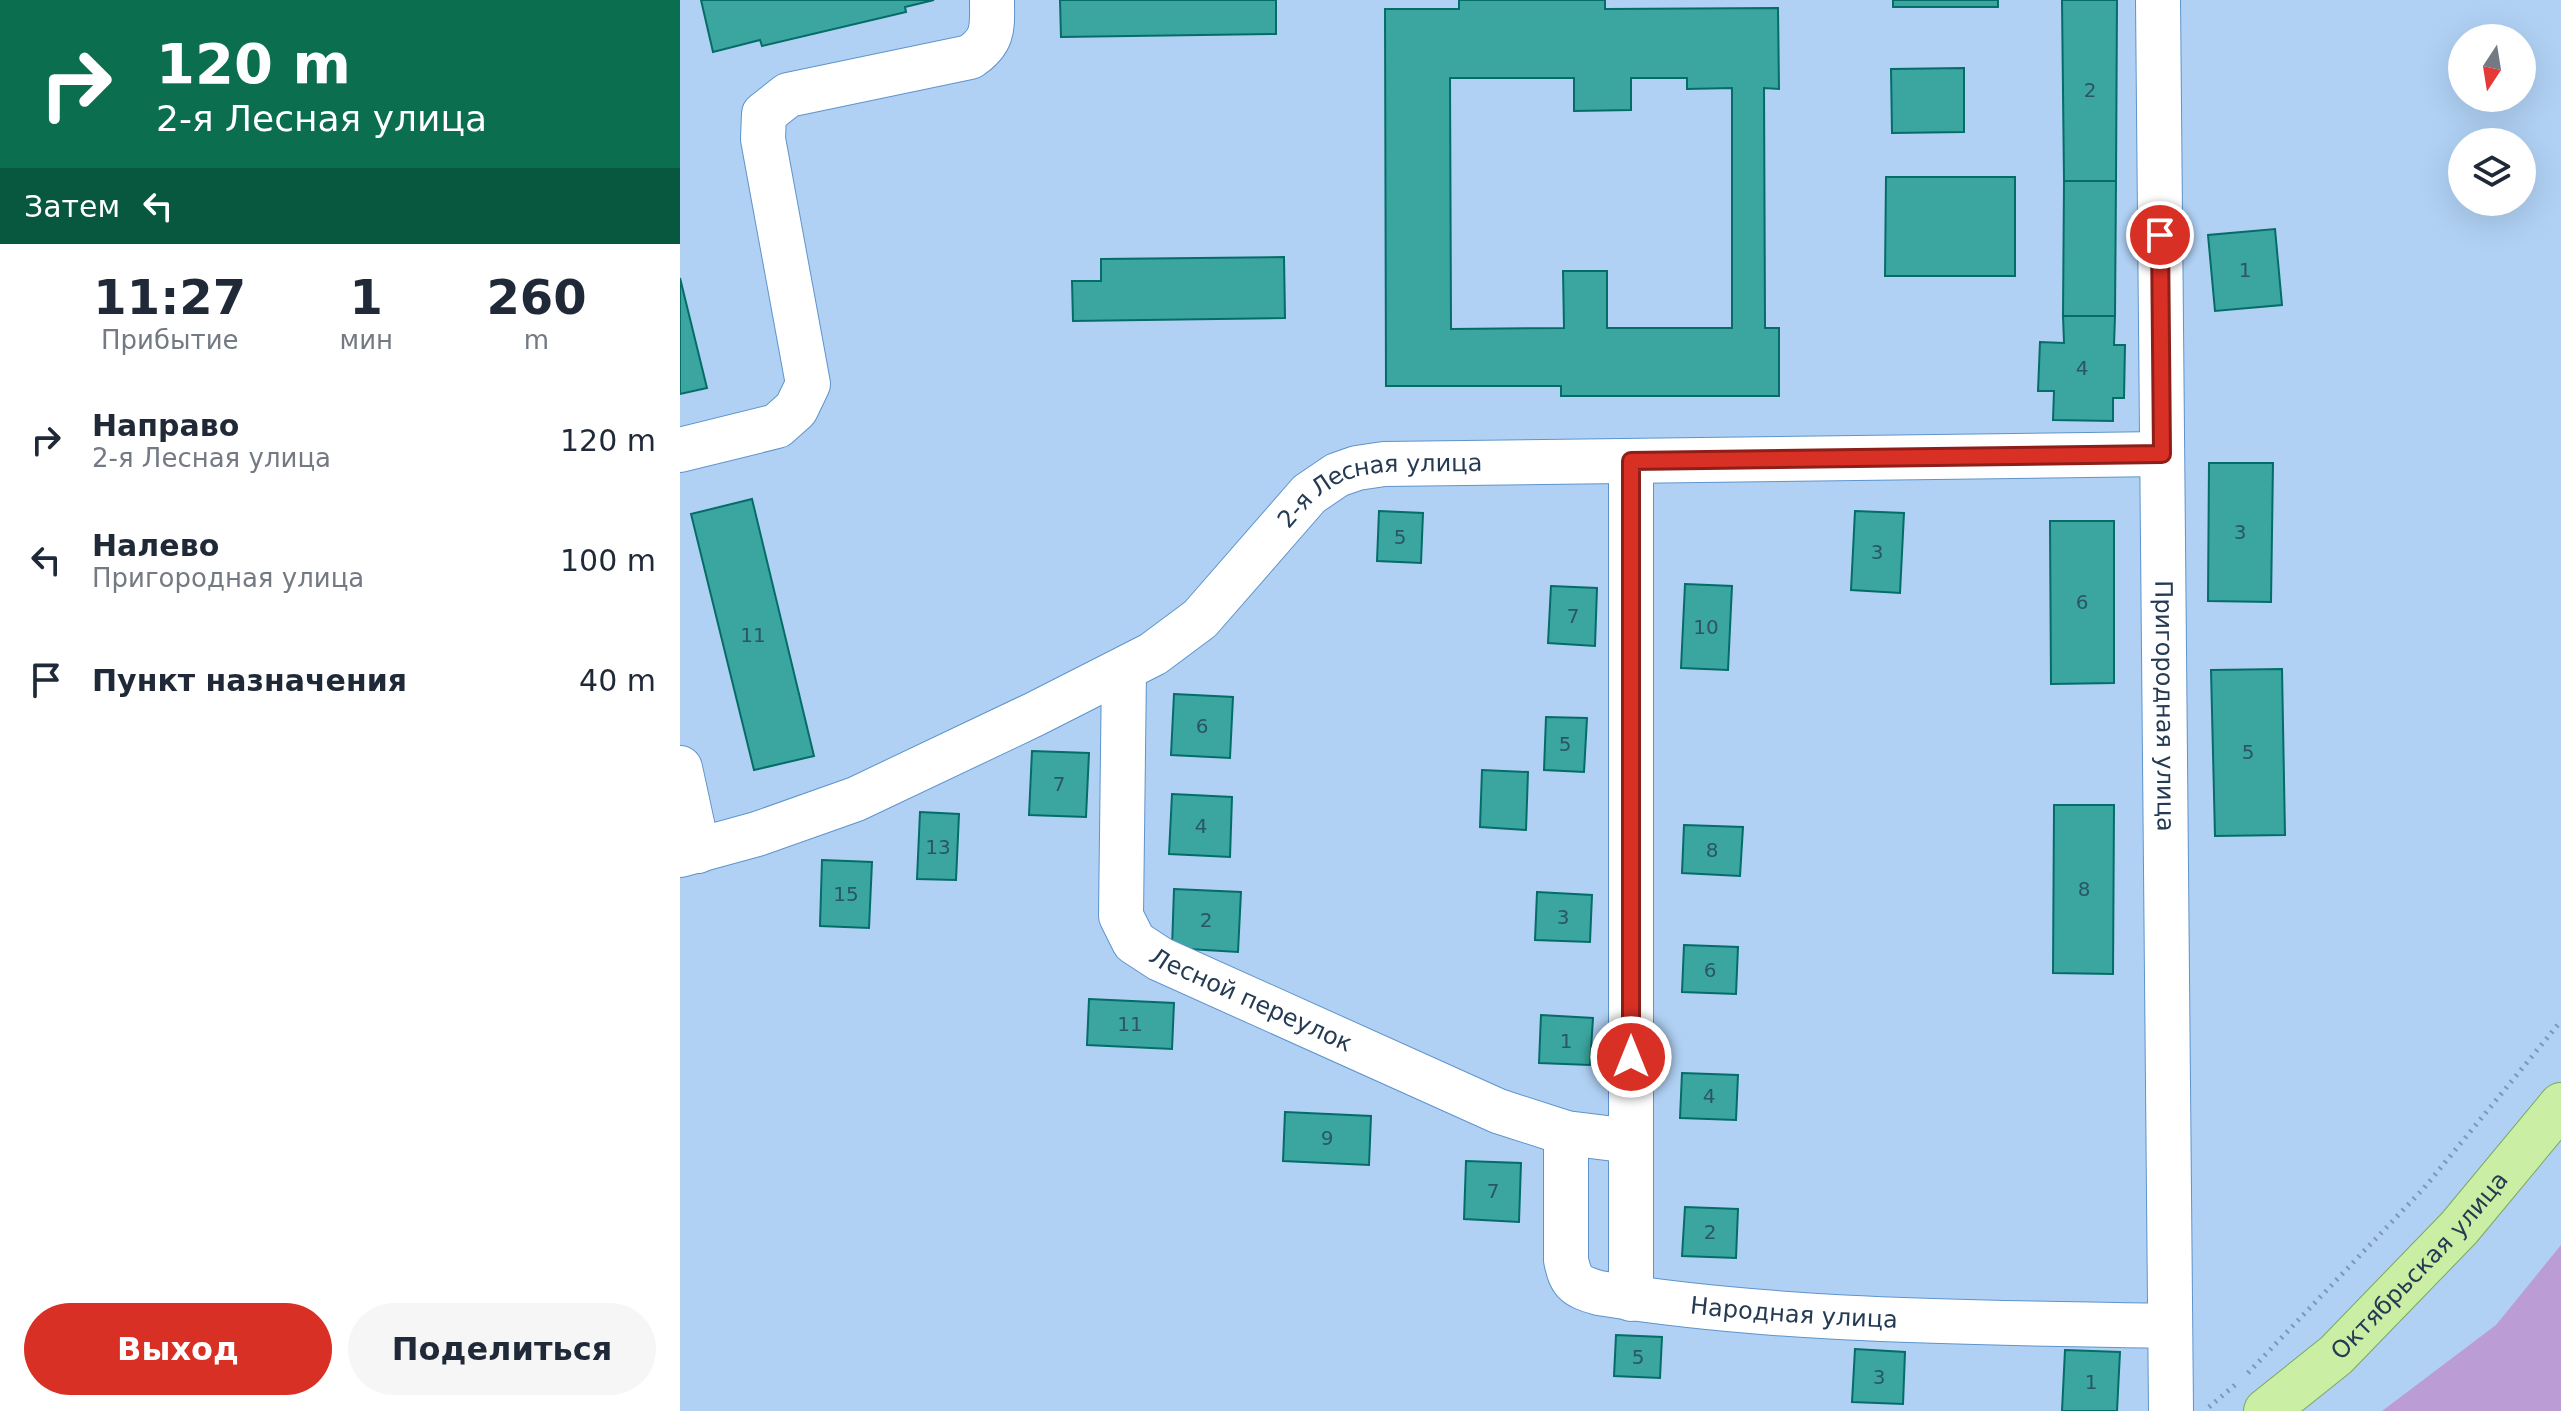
<!DOCTYPE html>
<html lang="ru">
<head>
<meta charset="utf-8">
<style>
	body { margin:0; font-family:"DejaVu Sans",sans-serif; background:#f6f6f7; color:#1f2937; height:100vh; display:flex; flex-direction:column; font-size:30px; white-space:nowrap }
	* { box-sizing:border-box; margin:0 }
	p { font-size:26px; color:#747a83 }
	.icon { flex:none; width:44px; height:44px; fill:none; stroke:currentColor; stroke-width:2; stroke-linecap:round; stroke-linejoin:round }
	.map { position:relative; flex:1; overflow:hidden }
	.details { display:flex; flex-direction:column; background:#fff; width:680px }
	.details>* { flex:none }
	.banner { background:#0b6e4f; color:#fff; overflow:hidden }
	.needle { width:52px; rotate:192deg }
	.fabs { position:absolute; left:1768px; top:24px; display:grid; gap:16px }
	.fabs a { display:grid; place-items:center; width:88px; height:88px; border-radius:50%; background:#fff; box-shadow:0 8px 32px #0002; font-size:40px }
	.pin { position:absolute; display:grid; place-items:center; width:68px; height:68px; color:#fff; margin:-34px; border:4px solid #fff; border-radius:50%; box-shadow:0 2px 8px #0007 }
	.me { position:absolute; width:88px; margin:-44px; rotate:0deg; stroke-linejoin:round; filter:drop-shadow(0 0 6px #0008) }
	.turn { display:flex; align-items:center; gap:28px; height:168px; padding:0 24px; font-size:36px }
	.turn .icon { width:104px; height:104px; stroke-width:2.5 }
	.turn b { display:block; font-size:56px; line-height:68px }
	.then { display:flex; align-items:center; height:76px; padding:0 24px; background:#0003; gap:16px; font-size:30px }
	.eta { display:flex; justify-content:space-evenly; align-items:center; height:136px; text-align:center }
	.eta b { font-size:48px; font-weight:600; line-height:56px }
	.action { display:flex; gap:16px; margin-top:auto; padding:16px 24px }
	.action a { flex:1; height:92px; border-radius:48px; background:#d93025; color:#fff; font-size:32px; font-weight:600; line-height:92px; text-align:center }
	.action a+a { background:#f6f6f7; color:#1f2937 }
	ul { padding:0; list-style:none }
	li { display:flex; align-items:center; gap:24px; height:120px; padding:0 24px }
	li div { flex:1 }
	li b { display:block; font-size:30px }
	li em { font-style:normal }
	main { display:flex; flex:1; min-height:0 }
	.map>svg:first-child { display:block }
	.green { fill:#bc9cd4 }
	.building { fill:#3ba6a0; stroke:#056c68; stroke-width:2; fill-rule:evenodd }
	.lines { fill:none; stroke-linecap:round; stroke-linejoin:round }
	.minor-casing { stroke:#5e94cc; stroke-width:46 }
	.major-casing { stroke:#7aa861; stroke-width:46 }
	.path { stroke:#7b98b7; stroke-width:5; stroke-dasharray:2 6; stroke-linecap:butt }
	.minor { stroke:#fff; stroke-width:44 }
	.major { stroke:#cbeea5; stroke-width:44 }
	.route-casing { stroke:#8d1f18; stroke-width:20 }
	.route { stroke:#d93025; stroke-width:14 }
	.labels { text-anchor:middle; stroke-width:6; stroke-linejoin:round; paint-order:stroke }
	.number-label { font-size:20px; fill:#2a5666 }
	.street-label { font-size:24px; fill:#243b53; stroke:#b0d1f4 }
</style>
</head>
<body>
<main>
<section class="details">
<div class="banner">
<div class="turn"><svg class="icon" aria-label="right" viewBox="0 0 24 24"><path d="M7 20v-9h11M14 6l5 5-5 5"/></svg><div><b>120 m</b>2-я Лесная улица</div></div>
<div class="then">Затем<svg class="icon" aria-label="left" viewBox="0 0 24 24"><path d="M17 20v-9H6M10 6l-5 5 5 5"/></svg></div>
</div>
<div class="eta">
<div><b>11:27</b><p>Прибытие</p></div>
<div><b>1</b><p>мин</p></div>
<div><b>260</b><p>m</p></div>
</div>
<ul>
<li><svg class="icon" aria-label="right" viewBox="0 0 24 24"><path d="M7 20v-9h11M14 6l5 5-5 5"/></svg><div><b>Направо</b><p>2-я Лесная улица</p></div><em>120 m</em></li>
<li><svg class="icon" aria-label="left" viewBox="0 0 24 24"><path d="M17 20v-9H6M10 6l-5 5 5 5"/></svg><div><b>Налево</b><p>Пригородная улица</p></div><em>100 m</em></li>
<li><svg class="icon" aria-label="arrive" viewBox="0 0 24 24"><path d="M6 21V4h12l-3 4 3 4H6"/></svg><div><b>Пункт назначения</b></div><em>40 m</em></li>
</ul>
<div class="action"><a>Выход</a><a>Поделиться</a></div>
</section>
<div class="map">
<svg width="1881" height="1411" viewBox="0 0 1881 1411">
	<rect width="100%" height="100%" fill="#b0d1f4"/>
	<path class="green" d="M1881,1245v166h-179l114,-86z"/>
	<path class="building" d="M21,0h233l-29,7 1,5 -144,34 -2,-6 -47,12z
		M380,0h216v34l-215,3z
		M779,0h146v9l173,-1 1,81 -15,-1 1,240h14v68h-218v-10h-175l-1,-377h74zM770,78h124v33l57,-1v-32h56v11l45,-1v240h-125v-57h-44l1,57 -113,1z
		M1213,0h105v7h-105z
		M1382,0h55l-1,181h-52z
		M1284,68v64l-72,1 -1,-64z
		M1206,177h129v99h-130z
		M1384,181h52l-1,135h-52z
		M1595,229l7,76 -67,6 -7,-76z
		M604,257l1,61 -212,3 -1,-40h29v-22z
		M0,278l27,110 -27,6z
		M1383,316h52l-1,29h11l-1,53h-11v23l-60,-1 1,-29h-16l2,-49 24,1z
		M1529,463h64l-2,139 -63,-1z
		M72,499l62,257 -60,14 -63,-256z
		M699,511l44,2 -2,50 -44,-2z
		M1175,511l49,2 -4,80 -49,-3z
		M1370,521h64v162l-63,1z
		M1005,584l47,2 -4,84 -47,-2z
		M871,586l46,2 -2,58 -47,-3z
		M1602,669l3,166 -70,1 -4,-166z
		M494,694l59,3 -3,61 -59,-3z
		M866,717l41,1 -3,54 -40,-2z
		M352,751l57,2 -3,64 -57,-2z
		M802,770l46,2 -2,58 -46,-3z
		M492,794l60,3 -2,60 -61,-3z
		M1374,805h60l-1,169 -60,-1z
		M240,812l39,2 -3,66 -39,-1z
		M1004,825l59,2 -3,49 -58,-3z
		M142,860l50,2 -3,66 -49,-2z
		M494,889l67,3 -3,60 -66,-4z
		M857,892l55,3 -2,47 -55,-2z
		M1004,945l54,2 -2,47 -54,-2z
		M409,999l85,4 -2,46 -85,-4z
		M861,1015l52,3 -3,47 -51,-2z
		M1002,1073l56,2 -2,45 -56,-2z
		M605,1112l86,4 -2,49 -86,-4z
		M786,1161l55,2 -2,59 -55,-3z
		M1005,1207l53,2 -2,49 -54,-2z
		M936,1335l46,2 -2,41 -46,-2z
		M1175,1349l50,3 -2,52 -51,-2z
		M1385,1350l55,2 -3,59h-55z"/>
	<g class="lines">
		<g class="minor-casing">
			<g id="minor">
				<path id="s1" d="M1478,0l13,1411"/>
				<path d="M0,450l97,-24 19,-17 12,-25 -45,-245 1,-25 24,-19 182,-38c25,-17 22,-30 22,-57"/>
				<path d="M951,461v838"/>
				<path id="s2" d="M444,670l-3,246 13,26 26,17 338,152 68,22 65,8"/>
				<path d="M0,768l18,83"/>
				<path id="s3" d="M0,855l77,-21 99,-35 179,-85 118,-60 47,-35 109,-125 28,-19 20,-7 27,-4 778,-10"/>
				<path id="s4" d="M886,1133v127c5,24 10,26 33,33 188,30 381,29 571,33"/>
			</g>
		</g>
		<g class="major-casing">
			<g id="major">
				<path id="s5" d="M1586,1411l70,-56 123,-127 102,-123"/>
			</g>
		</g>
		<path class="path" d="M1568,1373l176,-185 137,-167
			M1529,1407l26,-22"/>
		<use href="#minor" class="minor"/>
		<use href="#major" class="major"/>
	</g>
	<g class="lines">
		<g class="route-casing">
			<path id="route" d="M951,1057v-596l531,-7 -2,-219"/>
		</g>
		<use href="#route" class="route"/>
	</g>
	<g class="labels">
		<g class="number-label">
			<text x="1410" y="97">2</text>
			<text x="1565" y="277">1</text>
			<text x="1402" y="375">4</text>
			<text x="1560" y="539">3</text>
			<text x="720" y="544">5</text>
			<text x="1197" y="559">3</text>
			<text x="1402" y="609">6</text>
			<text x="893" y="623">7</text>
			<text x="1026" y="634">10</text>
			<text x="73" y="642">11</text>
			<text x="522" y="733">6</text>
			<text x="885" y="751">5</text>
			<text x="1568" y="759">5</text>
			<text x="379" y="791">7</text>
			<text x="521" y="833">4</text>
			<text x="258" y="854">13</text>
			<text x="1032" y="857">8</text>
			<text x="1404" y="896">8</text>
			<text x="166" y="901">15</text>
			<text x="883" y="924">3</text>
			<text x="526" y="927">2</text>
			<text x="1030" y="977">6</text>
			<text x="450" y="1031">11</text>
			<text x="886" y="1048">1</text>
			<text x="1029" y="1103">4</text>
			<text x="647" y="1145">9</text>
			<text x="813" y="1198">7</text>
			<text x="1030" y="1239">2</text>
			<text x="958" y="1364">5</text>
			<text x="1199" y="1384">3</text>
			<text x="1411" y="1389">1</text>
		</g>
		<g class="street-label">
			<text dy="8" stroke="none"><textPath href="#s3" startOffset="810">2-я Лесная улица</textPath></text>
			<text dy="8" stroke="none"><textPath href="#s1" startOffset="706">Пригородная улица</textPath></text>
			<text dy="8" stroke="none"><textPath href="#s2" startOffset="406">Лесной переулок</textPath></text>
			<text dy="8" stroke="none"><textPath href="#s5" startOffset="212">Октябрьская улица</textPath></text>
			<text dy="8" stroke="none"><textPath href="#s4" startOffset="374">Народная улица</textPath></text>
		</g>
	</g>
</svg>
<div class="fabs">
<a><svg class="needle" viewBox="-14 -14 28 28"><path d="M0-13l5 13h-10z" fill="#e53935"/><path d="M0 13l5-13h-10z" fill="#747a83"/></svg></a>
<a><svg class="icon" aria-label="layers" viewBox="0 0 24 24"><path d="M12 4l9 5-9 5-9-5zM3 14l9 5 9-5"/></svg></a>
</div>
<div class="pin" style="left:1480px;top:235px;background:#d93025"><svg class="icon" aria-label="arrive" viewBox="0 0 24 24"><path d="M6 21V4h12l-3 4 3 4H6"/></svg></div>
<svg class="me" style="left:951px;top:1057px" viewBox="-20 -20 40 40"><circle r="17" fill="#d93025" stroke="#fff" stroke-width="3"/><path d="M0-11L8 9 0 5-8 9z" fill="#fff"/></svg>
</div>
</main>
</body>
</html>
